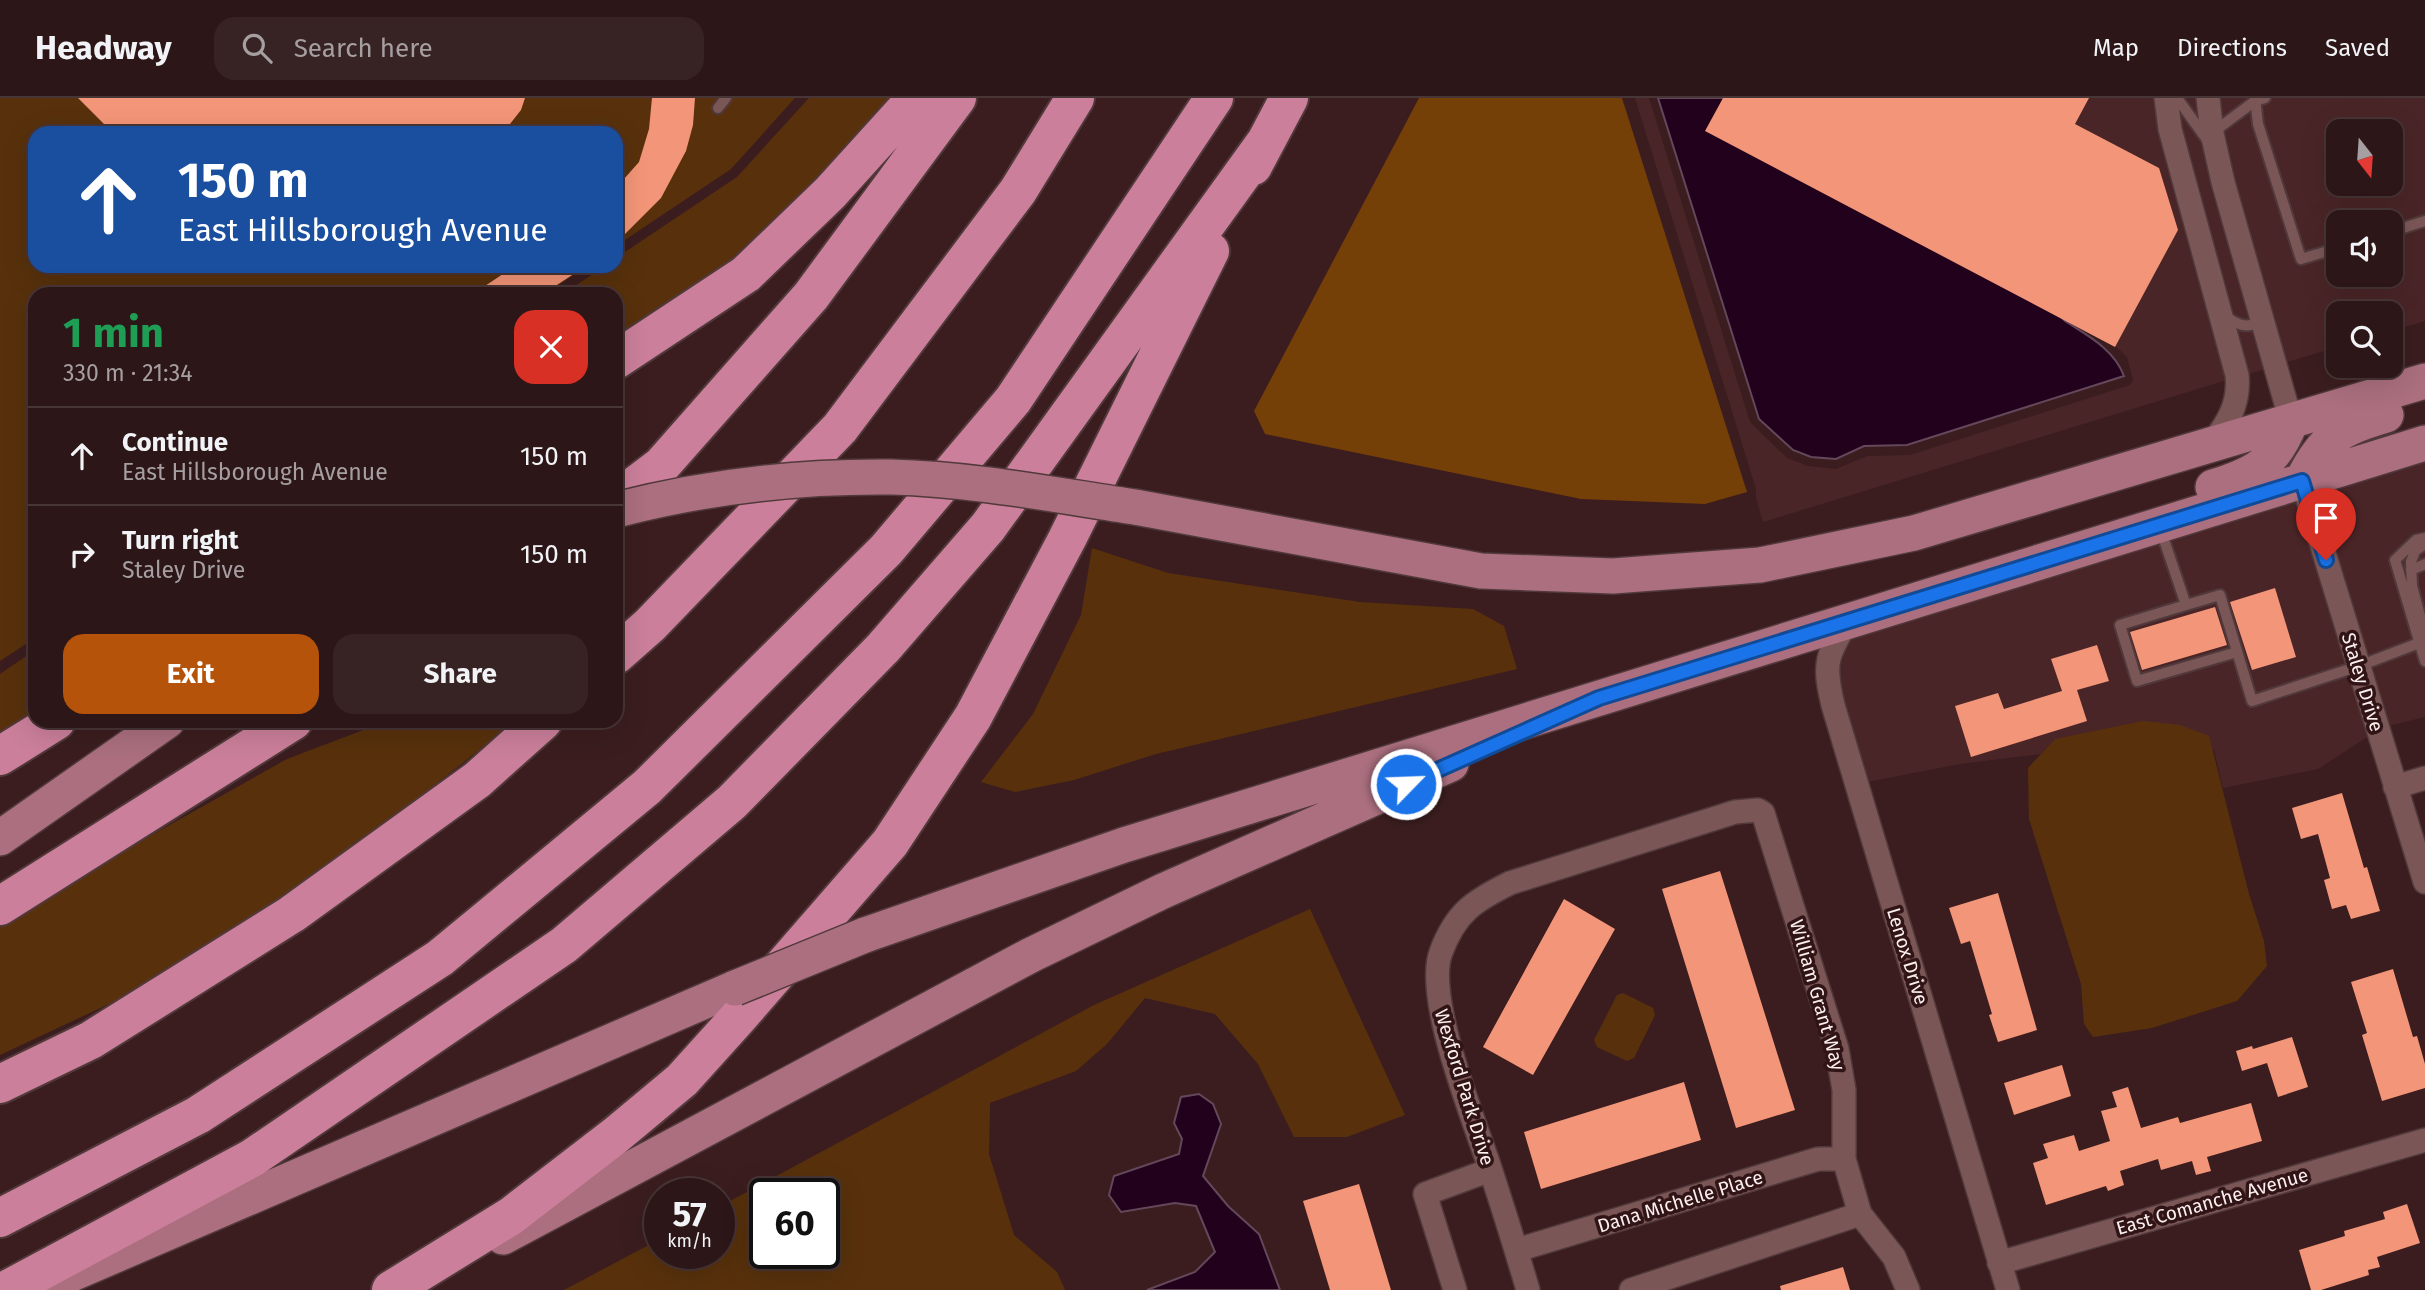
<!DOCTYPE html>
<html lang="en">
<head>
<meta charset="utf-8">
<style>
	body { margin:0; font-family:"Fira Sans",sans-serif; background:#382324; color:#f1f3f6; height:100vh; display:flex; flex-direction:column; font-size:26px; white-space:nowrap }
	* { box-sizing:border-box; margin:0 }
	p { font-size:23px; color:#a69fa1 }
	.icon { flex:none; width:38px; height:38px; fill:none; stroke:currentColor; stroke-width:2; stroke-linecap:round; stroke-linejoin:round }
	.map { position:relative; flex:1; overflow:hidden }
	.panel { position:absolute; left:28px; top:189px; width:595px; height:441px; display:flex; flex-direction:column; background:#2c1617; border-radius:21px; box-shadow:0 7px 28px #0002,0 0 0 2px #483536 }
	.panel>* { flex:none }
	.guide { position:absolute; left:28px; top:28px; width:595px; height:147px; border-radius:21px; box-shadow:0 7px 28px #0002,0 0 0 2px #483536; background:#1a4fa0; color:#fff; overflow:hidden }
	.needle { width:46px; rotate:163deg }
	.fabs { position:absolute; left:2326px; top:21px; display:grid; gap:14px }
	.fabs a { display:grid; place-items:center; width:77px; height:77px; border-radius:14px; background:#2c1617; box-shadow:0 7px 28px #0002,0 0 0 2px #483536; font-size:35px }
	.speed { position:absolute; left:644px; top:1080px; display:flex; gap:14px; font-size:35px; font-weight:700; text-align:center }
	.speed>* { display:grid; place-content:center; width:91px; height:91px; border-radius:50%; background:#2c1617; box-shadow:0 7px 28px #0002,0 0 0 2px #483536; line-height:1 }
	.speed small { font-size:18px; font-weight:400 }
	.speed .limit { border:4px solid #111; border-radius:10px; background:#fff; color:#111 }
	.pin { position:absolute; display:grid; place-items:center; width:60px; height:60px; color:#fff; margin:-72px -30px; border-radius:50% 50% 50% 0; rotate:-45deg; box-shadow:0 0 7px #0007 }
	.pin .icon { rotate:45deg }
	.me { position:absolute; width:77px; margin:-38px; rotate:66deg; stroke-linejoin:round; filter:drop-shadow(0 0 5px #0008) }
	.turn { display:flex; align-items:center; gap:24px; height:147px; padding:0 35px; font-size:32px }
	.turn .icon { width:91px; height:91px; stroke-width:2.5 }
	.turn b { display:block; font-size:49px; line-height:60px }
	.round { display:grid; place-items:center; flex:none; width:74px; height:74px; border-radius:21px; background:#382324 }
	.headline { display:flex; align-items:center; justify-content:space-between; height:119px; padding:0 35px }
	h1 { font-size:42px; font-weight:700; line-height:52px; color:#1e9e55 }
	.cta { display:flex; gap:14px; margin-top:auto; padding:14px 35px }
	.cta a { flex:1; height:80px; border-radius:21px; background:#b45309; color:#fff; font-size:28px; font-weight:700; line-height:80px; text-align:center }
	.cta a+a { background:#382324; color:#f1f3f6 }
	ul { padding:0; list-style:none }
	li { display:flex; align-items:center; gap:21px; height:98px; padding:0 35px; border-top:2px solid #483536 }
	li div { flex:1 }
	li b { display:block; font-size:26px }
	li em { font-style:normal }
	header { display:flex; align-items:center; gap:42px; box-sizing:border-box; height:98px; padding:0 35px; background:#2c1617; border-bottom:2px solid #483536 }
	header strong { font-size:33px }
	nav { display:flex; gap:38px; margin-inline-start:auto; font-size:24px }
	.search { width:490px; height:63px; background:#382324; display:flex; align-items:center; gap:18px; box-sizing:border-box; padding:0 24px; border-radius:21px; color:#a69fa1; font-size:26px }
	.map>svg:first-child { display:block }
	.built { fill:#4a2527; fill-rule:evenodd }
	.green { fill:#58310c; fill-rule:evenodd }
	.forest { fill:#753f08 }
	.water { fill:#21011b; stroke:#63485b; stroke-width:2 }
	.building { fill:#f39578 }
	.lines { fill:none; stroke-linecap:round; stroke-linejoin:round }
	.service-casing { stroke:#51393b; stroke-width:14 }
	.minor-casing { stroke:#51393b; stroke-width:26 }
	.primary-casing { stroke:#51393b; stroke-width:38 }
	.motorway-casing { stroke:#51393b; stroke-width:42 }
	.service { stroke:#7a5657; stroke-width:10 }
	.minor { stroke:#7a5657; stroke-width:23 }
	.primary { stroke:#ab6f7f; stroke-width:35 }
	.motorway { stroke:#cb7f9a; stroke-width:38 }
	.primary-bridge-casing { stroke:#51393b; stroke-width:38; stroke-linecap:butt }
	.primary-bridge { stroke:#ab6f7f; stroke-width:35 }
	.route-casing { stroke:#114b97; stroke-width:18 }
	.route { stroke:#1a73e8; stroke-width:12 }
	.labels { text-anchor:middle; stroke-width:7; stroke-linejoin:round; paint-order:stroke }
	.street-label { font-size:19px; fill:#fcefef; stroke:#311416 }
</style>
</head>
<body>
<header>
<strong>Headway</strong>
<div class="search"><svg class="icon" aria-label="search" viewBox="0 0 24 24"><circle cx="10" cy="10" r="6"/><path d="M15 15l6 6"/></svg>Search here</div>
<nav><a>Map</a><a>Directions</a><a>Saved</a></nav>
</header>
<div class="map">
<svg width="2425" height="1192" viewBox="0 0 2425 1192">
	<rect width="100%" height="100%" fill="#3b1d1f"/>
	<path class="built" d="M1635,0h14l101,324 37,36 21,8 28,3 31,-13 43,-1 220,-70 3,-5 -6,-23 -269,-259h297l4,34 68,248 -464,142 -7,-24v-9z
		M2177,0h20l4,36 65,235 -18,5 -68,-248z
		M2219,0h206v223l-34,10 -1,-18h-52v34l-51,15 -53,-183 -11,-48zM2338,33h52v53h-52zM2338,124h52v53h-52z
		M2425,359v260l-37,9 -72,-236z
		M2295,398l74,240 -51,33 -95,19 -9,-38 -159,-11 -14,15 -81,10 -93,18 -28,-99 -1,-20 15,-29z"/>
	<path class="green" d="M0,0h795l-64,71 -115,77v-113h-581v133h552l-42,28h-510v344l-35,23z
		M809,0h91l-161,166 -123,81v-51h-53l42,-28h11v-8l121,-81z
		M1092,450l76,25 192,29 113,7 31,17 13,43 -361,85 -82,26 -59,12 -34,-10 52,-68 48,-99z
		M35,552v64l-35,21v-61z
		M387,623h129l-241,190 -102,63 -173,81v-135l287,-161z
		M2143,623l37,4 29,11 40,158 15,47 3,25 -30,35 -85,27 -59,9 -9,-13 -3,-40 -52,-165 -1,-51 27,-29z
		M1310,811l95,206 -58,22h-53l-36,-73 -43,-50 -70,-16 -38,46 -31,27 -86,32 -1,51 25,81 43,37 8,18h-501l96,-51v14h59v-46l375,-202zM765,1096h59v59h-59z
		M1623,895l30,15 2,7 -21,43 -7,3 -30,-14 -3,-7 23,-45z"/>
	<path class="forest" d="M1419,0h203l125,394 -42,12 -124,-5 -316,-65 -11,-23z"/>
	<path class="water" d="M1658,0h190l217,223c23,15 49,28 59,55l-217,69 -43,1 -28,13 -25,-2 -18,-7 -34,-31z
		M1199,996l14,10 8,20 -18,52 25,30 31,28 21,56h-133l48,-18 20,-20 -19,-46 -21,-3 -54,9 -12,-17 5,-19 65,-22 3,-15 -8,-16 7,-26z"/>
	<path class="building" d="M78,0h447l-4,12 -18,23h-390z
		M652,0h43l-2,27 -7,26 -25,47 -45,45v-55l23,-26 10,-33z
		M1723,0h366l-14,26 84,44 19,62 -63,117 -410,-216z
		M515,168h71l-43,28h-70z
		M2275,490l21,69 -44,13 -22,-68z
		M2215,509l12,38 -85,25 -12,-38z
		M2097,547l12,36 -32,9 10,31 -116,36 -16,-51 43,-13 6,16 58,-18 -11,-32z
		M2342,695l22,75 3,-1 13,44 -29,8 -5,-14 -14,4 -8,-29 6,-2 -12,-44 -17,5 -9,-31z
		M1720,773l75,239 -59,18 -74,-239z
		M1998,795l39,137 -39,12 -9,-27 3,-1 -22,-73 -9,3 -12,-36z
		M1564,801l51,30 -82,146 -50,-28z
		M2393,871l20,68 4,-1 8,28v24l-43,13 -20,-66 5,-2 -16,-51z
		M2292,939l16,50 -30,10 -11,-34 -25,8 -6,-20 16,-5 1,3z
		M2062,967l9,31 -57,19 -10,-32z
		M1684,984l17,58 -160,49 -17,-57z
		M2128,989l13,41 37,-11 2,6 71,-20 11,38 -55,16 4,14 -15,4 -4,-14 -31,9 -3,-11 -38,12 4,14 -16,6 -2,-5 -60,19 -13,-42 15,-5 -5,-14 31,-9 5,16 31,-10 -9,-30 16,-4 -5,-15z
		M1359,1086l32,106h-61l-27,-89z
		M2407,1106l13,39 -43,14 3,10 -12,3 1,5 -48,15h-10l-12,-40 46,-14 -1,-5 41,-12 -2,-7z
		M1843,1169l7,23h-69l-1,-4z"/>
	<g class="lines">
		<g class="service-casing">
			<path id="service" d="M2177,0l31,43
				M2255,0l3,26 43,135 37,-11
				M718,10l8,-10
				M2212,35l43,-32 10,-3
				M2390,134l35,-11
				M2225,218c13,10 26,14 38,2
				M2160,430l26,77 34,-10 32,106 107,-35 60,-23 5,-12 -12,-45 -1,-24 4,-11 10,-7
				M2425,440l-9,2 -21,20 30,101
				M2411,472l14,-6
				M2186,507l-66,20 17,56 100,-29"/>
		</g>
		<g class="minor-casing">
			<path id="minor" d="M2166,0l4,31 67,246c3,28 -9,49 -27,70
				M2208,0l4,35 11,49 68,239
				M2302,383l123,401
				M1846,526c-21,33 -22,43 -13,81l175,585
				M2395,689l30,-9
				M1517,1152l301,-91h26
				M1999,1165l426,-123
				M1455,1192l-30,-96 65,-24
				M1528,1192c-12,-41 -25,-82 -38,-122 -16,-48 -66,-171 -49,-216 15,-40 33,-51 69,-69l225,-71 23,-2 5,3 74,236 7,41v69l16,55 34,43 14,33
				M1631,1192l229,-76"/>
		</g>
		<g class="primary-casing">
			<path id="primary" d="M2302,383c22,-45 38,-52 84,-66
				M2213,389c42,-13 62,-23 78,-66
				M1135,409l346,64 132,5 147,-11 154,-32 511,-152
				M0,740l167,-117
				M865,837l259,-90 1301,-402
				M503,1139l528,-282 132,-64 288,-127
				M53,1184l682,-294"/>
		</g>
		<g class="motorway-casing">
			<path id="motorway" d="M1253,68l36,-68
				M616,262l130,-86 84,-81 86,-95
				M616,402l45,-34 150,-170 146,-198
				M616,557l34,-30 190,-197 178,-237 57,-93
				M0,658l56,-35
				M0,808l293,-185
				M0,986l91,-44 201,-126 185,-134 66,-59
				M0,1120l198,-103 242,-157 207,-171 239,-237 127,-150 201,-302
				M6,1192l246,-132 312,-213 168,-143 151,-154 105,-121 276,-383
				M391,1192l120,-74 105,-81 66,-55 55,-61 153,-176 83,-126 94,-178 143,-288"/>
		</g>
		<use href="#service" class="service"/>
		<use href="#minor" class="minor"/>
		<use href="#primary" class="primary"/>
		<use href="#motorway" class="motorway"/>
		<g class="primary-bridge-casing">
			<path id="primary-bridge" d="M616,412c89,-23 183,-34 275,-33 82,2 164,18 244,30
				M735,890l130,-53"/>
		</g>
		<use href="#primary-bridge" class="primary-bridge"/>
	</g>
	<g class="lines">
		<g class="route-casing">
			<path id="route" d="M1406,686l193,-86 703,-217 24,79"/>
		</g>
		<use href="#route" class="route"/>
	</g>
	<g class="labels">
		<g class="street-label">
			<text transform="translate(2363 584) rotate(73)" y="7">Staley Drive</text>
			<text transform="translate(1908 858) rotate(73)" y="7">Lenox Drive</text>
			<text transform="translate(1818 897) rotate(74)" y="7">William Grant Way</text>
			<text transform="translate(1465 989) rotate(73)" y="7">Wexford Park Drive</text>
			<text transform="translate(1680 1103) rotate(-17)" y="7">Dana Michelle Place</text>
			<text transform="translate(2212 1103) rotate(-16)" y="7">East Comanche Avenue</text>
		</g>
	</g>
</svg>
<div class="fabs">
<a><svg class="needle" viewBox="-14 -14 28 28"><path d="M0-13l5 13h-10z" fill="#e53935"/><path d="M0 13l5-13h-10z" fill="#a69fa1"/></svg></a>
<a><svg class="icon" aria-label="sound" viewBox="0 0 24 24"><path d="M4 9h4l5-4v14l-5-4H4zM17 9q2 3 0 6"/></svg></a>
<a><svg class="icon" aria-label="search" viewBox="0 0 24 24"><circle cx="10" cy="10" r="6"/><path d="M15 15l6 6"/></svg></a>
</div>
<div class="speed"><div>57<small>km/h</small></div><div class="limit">60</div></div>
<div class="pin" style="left:2326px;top:462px;background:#d93025"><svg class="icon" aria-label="arrive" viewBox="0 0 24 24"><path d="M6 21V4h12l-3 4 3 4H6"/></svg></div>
<svg class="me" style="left:1406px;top:686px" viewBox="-20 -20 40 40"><circle r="17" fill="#1a73e8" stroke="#fff" stroke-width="3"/><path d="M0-11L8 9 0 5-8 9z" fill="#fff"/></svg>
<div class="guide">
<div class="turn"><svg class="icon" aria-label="ahead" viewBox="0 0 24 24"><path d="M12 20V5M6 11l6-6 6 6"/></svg><div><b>150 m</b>East Hillsborough Avenue</div></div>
</div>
<section class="panel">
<div class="headline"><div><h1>1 min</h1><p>330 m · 21:34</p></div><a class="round" style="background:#d93025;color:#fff"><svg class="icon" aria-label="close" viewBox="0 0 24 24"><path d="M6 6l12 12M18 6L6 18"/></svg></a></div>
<ul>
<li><svg class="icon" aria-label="ahead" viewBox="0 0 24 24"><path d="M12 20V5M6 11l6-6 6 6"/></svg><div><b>Continue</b><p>East Hillsborough Avenue</p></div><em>150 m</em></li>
<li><svg class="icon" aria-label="right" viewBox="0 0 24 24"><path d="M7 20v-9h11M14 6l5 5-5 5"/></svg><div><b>Turn right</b><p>Staley Drive</p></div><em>150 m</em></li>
</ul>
<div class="cta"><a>Exit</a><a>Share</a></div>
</section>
</div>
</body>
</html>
